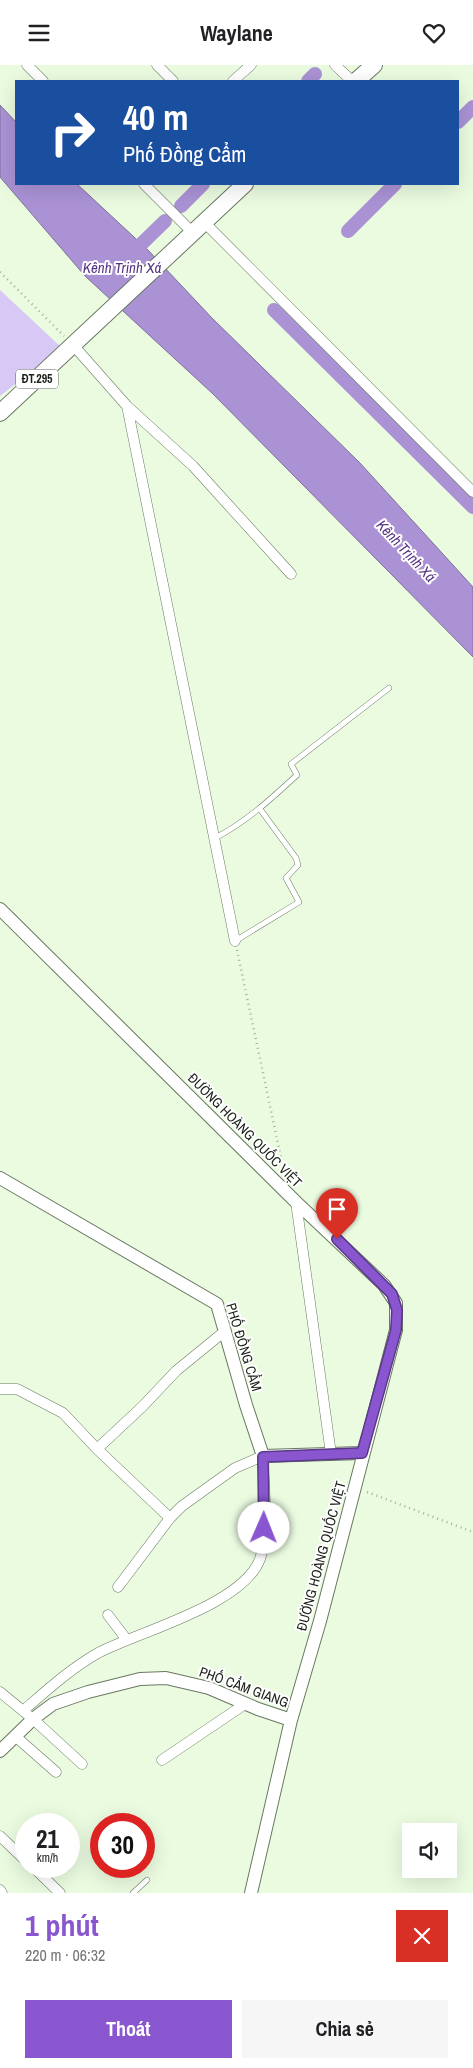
<!DOCTYPE html>
<html lang="vi">
<head>
<meta charset="utf-8">
<style>
	body { margin:0; font-family:"Archivo Narrow",sans-serif; background:#f6f6f6; color:#202124; height:100vh; display:flex; flex-direction:column; font-size:19px; white-space:nowrap }
	* { box-sizing:border-box; margin:0 }
	p { font-size:16px; color:#757577 }
	.icon { flex:none; width:28px; height:28px; fill:none; stroke:currentColor; stroke-width:2; stroke-linecap:round; stroke-linejoin:round }
	.map { position:relative; height:1828px; overflow:hidden }
	.sheet { display:flex; flex-direction:column; background:#fff; flex:1 }
	.sheet>* { flex:none }
	.guide { position:absolute; left:15px; top:15px; width:444px; height:105px; border-radius:0px; box-shadow:0 5px 20px #0002; background:#1a4fa0; color:#fff; overflow:hidden }
	.buttons { position:absolute; left:402px; top:1758px; display:grid; gap:10px }
	.buttons a { display:grid; place-items:center; width:55px; height:55px; border-radius:0px; background:#fff; box-shadow:0 5px 20px #0002; font-size:25px }
	.speed { position:absolute; left:15px; top:1748px; display:flex; gap:10px; font-size:25px; font-weight:700; text-align:center }
	.speed>* { display:grid; place-content:center; width:65px; height:65px; border-radius:50%; background:#fff; box-shadow:0 5px 20px #0002; line-height:1 }
	.speed small { font-size:12px; font-weight:400 }
	.speed .limit { border:8px solid #d22; background:#fff; color:#111 }
	.pin { position:absolute; display:grid; place-items:center; width:42px; height:42px; color:#fff; margin:-51px -21px; border-radius:50% 50% 50% 0; rotate:-45deg; box-shadow:0 0 5px #0007 }
	.pin .icon { rotate:45deg }
	.me { position:absolute; width:55px; margin:-28px; rotate:1deg; stroke-linejoin:round; filter:drop-shadow(0 0 4px #0008) }
	.turn { display:flex; align-items:center; gap:18px; height:105px; padding:0 25px; font-size:22px }
	.turn .icon { width:65px; height:65px; stroke-width:2.5 }
	.turn b { display:block; font-size:35px; line-height:42px }
	.round { display:grid; place-items:center; flex:none; width:52px; height:52px; border-radius:0px; background:#f6f6f6 }
	.summary { display:flex; align-items:center; justify-content:space-between; height:85px; padding:0 25px }
	h1 { font-size:30px; font-weight:700; line-height:38px; color:#8956cf }
	.cta { display:flex; gap:10px; margin-top:auto; padding:10px 25px }
	.cta a { flex:1; height:58px; border-radius:0px; background:#8956cf; color:#fff; font-size:20px; font-weight:700; line-height:58px; text-align:center }
	.cta a+a { background:#f6f6f6; color:#202124 }
	header { display:flex; justify-content:space-between; align-items:center; height:65px; padding:0 25px; background:#fff; font-size:22px; font-weight:700 }
	.map>svg:first-child { display:block }
	.green { fill:#d7c8f6 }
	.water { fill:#aa92d5; stroke:#7f709c }
	.lines { fill:none; stroke-linecap:round; stroke-linejoin:round }
	.canal { stroke:#aa92d5; stroke-width:14 }
	.service-casing { stroke:#697861; stroke-width:6 }
	.minor-casing { stroke:#697861; stroke-width:11 }
	.tertiary-casing { stroke:#697861; stroke-width:14 }
	.primary-casing { stroke:#697861; stroke-width:18 }
	.path { stroke:#a4b19c; stroke-width:2.5; stroke-dasharray:1 4; stroke-linecap:butt }
	.service { stroke:#fff; stroke-width:5 }
	.minor { stroke:#fff; stroke-width:10 }
	.tertiary { stroke:#fff; stroke-width:12 }
	.primary { stroke:#fff; stroke-width:16 }
	.route-casing { stroke:#593887; stroke-width:12 }
	.route { stroke:#8956cf; stroke-width:9 }
	.labels { text-anchor:middle; stroke-width:4; stroke-linejoin:round; paint-order:stroke }
	.shield { fill:#fff; stroke:#5f635d; stroke-width:1 }
	.shield-label { font-size:12px; font-weight:bold; fill:#1a2017 }
	.street-label { font-size:14px; fill:#1a2017; stroke:#fff }
	.water-label { font-size:15px; font-style:italic; fill:#543282; stroke:#fff }
</style>
</head>
<body>
<header><svg class="icon" aria-label="menu" viewBox="0 0 24 24"><path d="M4 6h16M4 12h16M4 18h16"/></svg>Waylane<svg class="icon" aria-label="heart" viewBox="0 0 24 24"><path d="M12 20l-8-8c-3-5 5-10 8-4 3-6 11-1 8 4z"/></svg></header>
<div class="map">
<svg width="473" height="1828" viewBox="0 0 473 1828">
	<rect width="100%" height="100%" fill="#eafbe0"/>
	<path class="green" d="M0,225l62,58 -62,48z"/>
	<path class="water" d="M0,40l16,17v62h61l71,66 64,68 148,145 113,124v70l-260,-263 -128,-118 -85,-99z"/>
	<g class="lines">
		<path class="canal" d="M308,16l7,-7
			M458,57l15,-15
			M181,141l22,-22
			M348,166l47,-47
			M128,192l37,-36
			M274,245l199,197"/>
		<g class="service-casing">
			<path id="service" d="M213,774c32,-16 58,-40 84,-64l-6,-11 98,-76
				M235,876l64,-39 -13,-24 12,-13 -2,-7 -36,-49
				M133,1828l14,-13"/>
		</g>
		<g class="minor-casing">
			<path id="minor" d="M27,0l16,16
				M157,0l16,16
				M335,0l17,16
				M233,16l18,-16
				M144,119l48,48
				M204,157l269,270
				M74,281l53,60 108,535
				M127,341l66,60 98,108
				M296,1137l35,252
				M0,1324h17l46,24 34,36 73,69
				M97,1384l46,-43 33,-35 49,-40
				M108,1550l19,25
				M0,1627l33,27 49,45
				M23,1646c24,-21 47,-42 75,-58 42,-22 145,-48 162,-94 10,-30 3,-71 3,-103l-28,12 -53,38 -12,12 -52,69
				M15,1671l41,36
				M162,1695l83,-56
				M0,1771l26,25
				M32,1801l28,27
				M0,1825l2,3"/>
		</g>
		<g class="tertiary-casing">
			<path id="tertiary" d="M0,844l296,293 88,83 12,18v27l-76,291 -29,99 -40,173
				M0,1113l217,126 29,101 17,51 99,-3
				M0,1686l33,-32 20,-15 35,-12 52,-13 26,-1 43,10 49,21 33,11"/>
		</g>
		<g class="primary-casing">
			<path id="primary" d="M356,16l18,-16
				M0,348l245,-229"/>
		</g>
		<path class="path" d="M0,207l64,64
			M237,885l44,208 -3,9
			M367,1427l106,40"/>
		<use href="#service" class="service"/>
		<use href="#minor" class="minor"/>
		<use href="#tertiary" class="tertiary"/>
		<use href="#primary" class="primary"/>
	</g>
	<g class="lines">
		<g class="route-casing">
			<path id="route" d="M264,1463l-1,-71 99,-4 34,-123 1,-20 -5,-16 -55,-55"/>
		</g>
		<use href="#route" class="route"/>
	</g>
	<g class="labels">
		<rect class="shield" x="16" y="304.5" width="42" height="19" rx="4"/>
		<g class="shield-label">
			<text x="37" y="318">ĐT.295</text>
		</g>
		<g class="street-label">
			<text transform="translate(245 1065) rotate(45)" y="5">ĐƯỜNG HOÀNG QUỐC VIỆT</text>
			<text transform="translate(244 1282) rotate(73)" y="5">PHỐ ĐỒNG CẨM</text>
			<text transform="translate(321 1491) rotate(-75)" y="5">ĐƯỜNG HOÀNG QUỐC VIỆT</text>
			<text transform="translate(244 1622) rotate(20)" y="5">PHỐ CẨM GIANG</text>
		</g>
		<g class="water-label">
			<text x="122" y="208">Kênh Trịnh Xá</text>
			<text transform="translate(406 486) rotate(47)" y="5">Kênh Trịnh Xá</text>
		</g>
	</g>
</svg>
<div class="buttons">
<a><svg class="icon" aria-label="sound" viewBox="0 0 24 24"><path d="M4 9h4l5-4v14l-5-4H4zM17 9q2 3 0 6"/></svg></a>
</div>
<div class="speed"><div>21<small>km/h</small></div><div class="limit">30</div></div>
<div class="pin" style="left:337px;top:1174px;background:#d93025"><svg class="icon" aria-label="arrive" viewBox="0 0 24 24"><path d="M6 21V4h12l-3 4 3 4H6"/></svg></div>
<svg class="me" style="left:264px;top:1463px" viewBox="-20 -20 40 40"><circle r="19" fill="#fff"/><path d="M0-13L10 11 0 6-10 11z" fill="#8956cf"/></svg>
<div class="guide">
<div class="turn"><svg class="icon" aria-label="right" viewBox="0 0 24 24"><path d="M7 20v-9h11M14 6l5 5-5 5"/></svg><div><b>40 m</b>Phố Đồng Cẩm</div></div>
</div>
</div>
<section class="sheet">
<div class="summary"><div><h1>1 phút</h1><p>220 m · 06:32</p></div><a class="round" style="background:#d93025;color:#fff"><svg class="icon" aria-label="close" viewBox="0 0 24 24"><path d="M6 6l12 12M18 6L6 18"/></svg></a></div>
<div class="cta"><a>Thoát</a><a>Chia sẻ</a></div>
</section>
</body>
</html>
